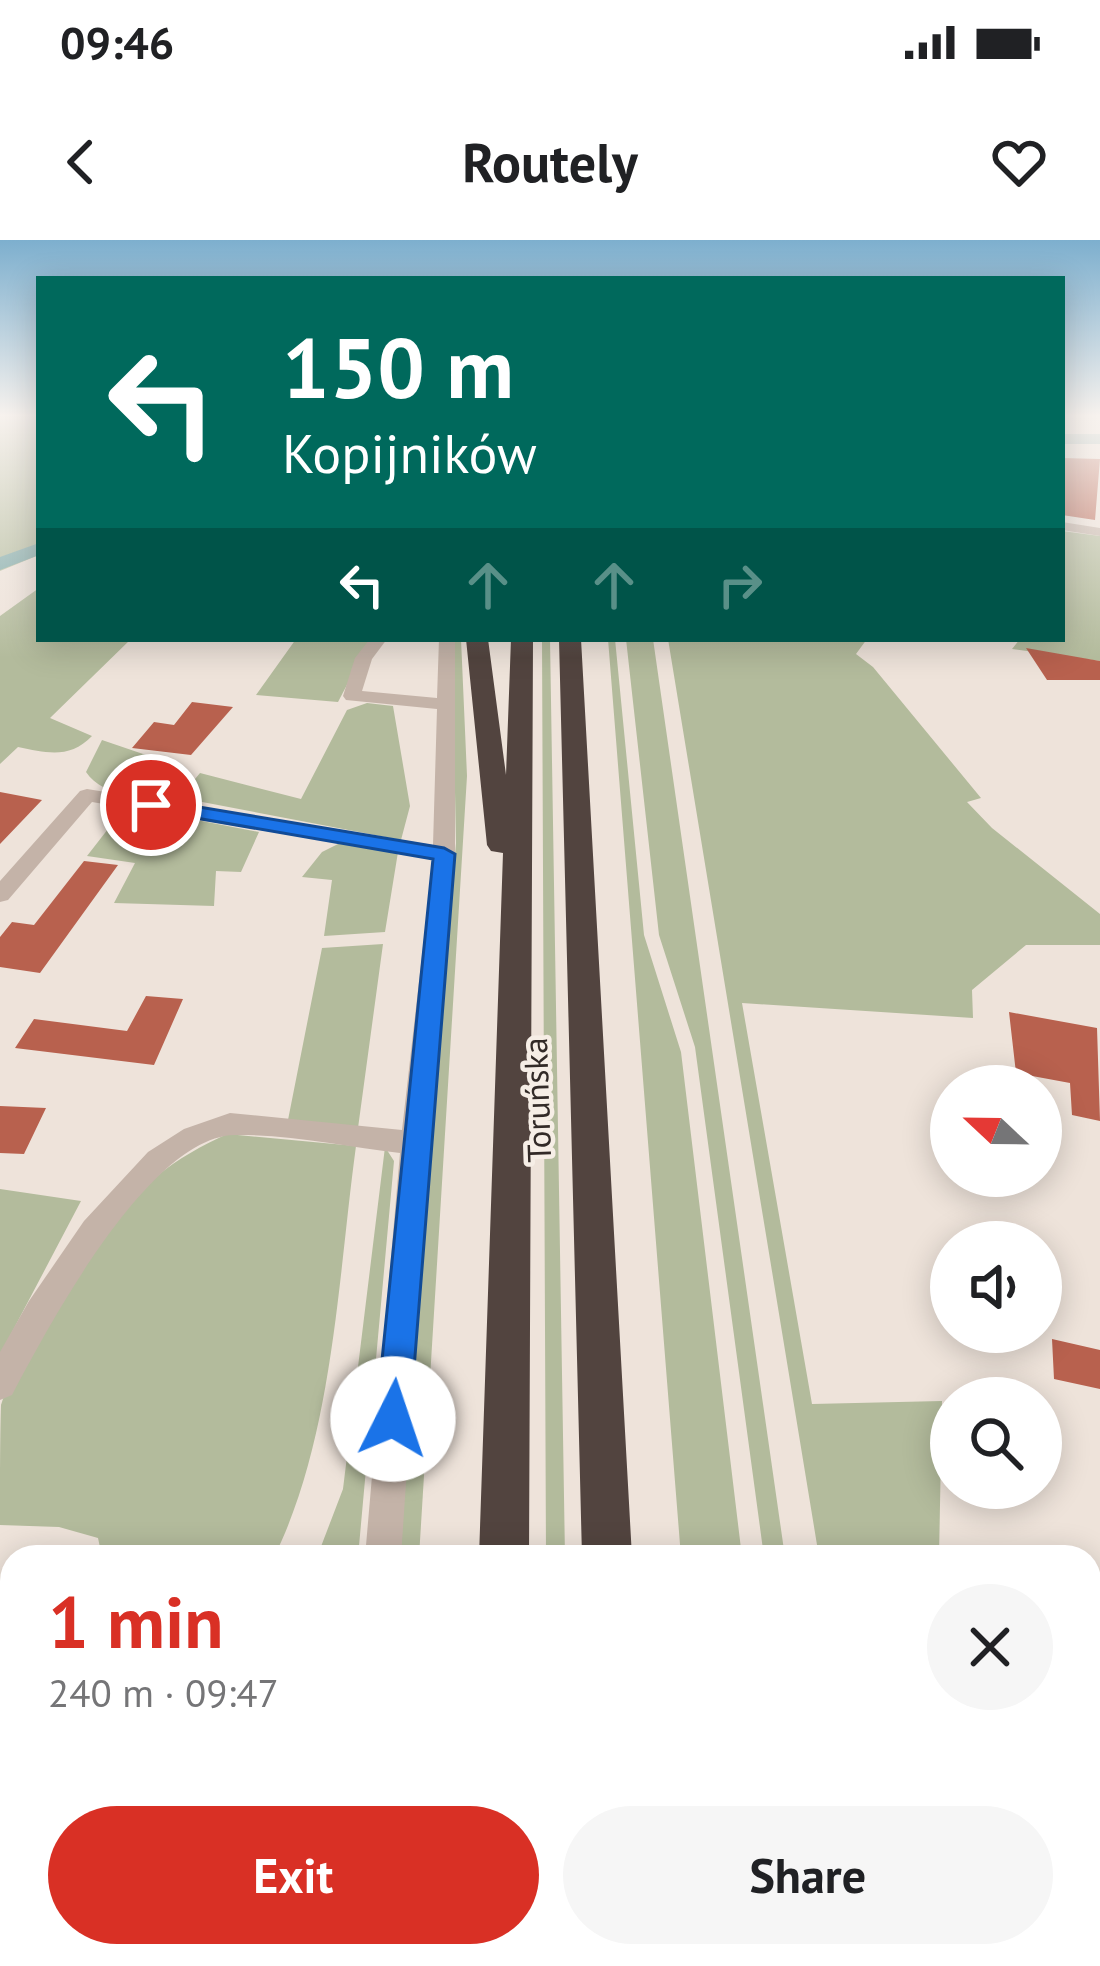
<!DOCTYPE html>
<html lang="en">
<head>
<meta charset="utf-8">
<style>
	body { margin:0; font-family:"PT Sans",sans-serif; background:#f6f6f6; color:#202124; height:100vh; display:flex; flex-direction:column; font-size:45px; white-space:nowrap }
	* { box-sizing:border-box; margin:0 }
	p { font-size:39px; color:#757577 }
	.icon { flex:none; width:66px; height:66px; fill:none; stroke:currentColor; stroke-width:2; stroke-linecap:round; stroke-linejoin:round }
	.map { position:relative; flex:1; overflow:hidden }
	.panel { position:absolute; left:0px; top:1305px; width:1101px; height:423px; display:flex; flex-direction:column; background:#fff; border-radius:36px 36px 0 0; box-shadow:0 6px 30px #0003 }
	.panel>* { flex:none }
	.top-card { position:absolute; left:36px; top:36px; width:1029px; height:366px; border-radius:0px; box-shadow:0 6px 30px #0003; background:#00695c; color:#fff; overflow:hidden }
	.needle { width:78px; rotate:292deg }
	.buttons { position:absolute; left:930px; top:825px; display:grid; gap:24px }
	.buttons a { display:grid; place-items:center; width:132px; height:132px; border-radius:50%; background:#fff; box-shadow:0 6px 30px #0003; font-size:60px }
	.pin { position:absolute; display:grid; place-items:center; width:102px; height:102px; color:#fff; margin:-51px; border:6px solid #fff; border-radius:50%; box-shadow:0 3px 12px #0007 }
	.me { position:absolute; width:132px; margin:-66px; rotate:4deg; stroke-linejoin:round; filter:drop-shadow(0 0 9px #0008) }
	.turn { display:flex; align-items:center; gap:42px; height:252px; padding:0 48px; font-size:54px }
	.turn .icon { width:156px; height:156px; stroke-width:2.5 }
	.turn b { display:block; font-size:84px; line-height:102px }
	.lanes { display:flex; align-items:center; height:114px; padding:0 48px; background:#0003; justify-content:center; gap:60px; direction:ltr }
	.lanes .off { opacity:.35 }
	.round { display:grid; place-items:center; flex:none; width:126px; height:126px; border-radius:63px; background:#f6f6f6 }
	.overview { display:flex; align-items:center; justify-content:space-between; height:204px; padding:0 48px }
	h1 { font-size:72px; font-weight:700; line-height:90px; color:#d93025 }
	.cta { display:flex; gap:24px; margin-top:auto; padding:24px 48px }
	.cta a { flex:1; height:138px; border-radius:72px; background:#d93025; color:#fff; font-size:48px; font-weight:700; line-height:138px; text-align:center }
	.cta a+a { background:#f6f6f6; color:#202124 }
	.status { display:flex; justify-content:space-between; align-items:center; height:84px; padding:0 60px; background:#fff; direction:ltr }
	.status svg { height:33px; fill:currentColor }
	header { display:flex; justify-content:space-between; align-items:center; height:156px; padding:0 48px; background:#fff; font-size:54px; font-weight:700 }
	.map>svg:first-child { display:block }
	.green { fill:#b3bb9c }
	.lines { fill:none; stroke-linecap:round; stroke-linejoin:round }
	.canal { fill:#7ca8a7; fill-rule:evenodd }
	.building { fill:#b8614e }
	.minor { fill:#c4b3a8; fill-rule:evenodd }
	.motorway { fill:#52443f; fill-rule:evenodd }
	.route { fill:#1a73e8; stroke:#114b97; stroke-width:3 }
	.labels { text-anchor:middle; stroke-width:9; stroke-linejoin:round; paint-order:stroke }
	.street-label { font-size:33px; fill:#322a27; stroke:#f6eee6 }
</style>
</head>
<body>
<div class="status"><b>09:46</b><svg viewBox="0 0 49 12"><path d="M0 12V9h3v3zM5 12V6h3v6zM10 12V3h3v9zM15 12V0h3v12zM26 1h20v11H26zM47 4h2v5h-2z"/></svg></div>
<header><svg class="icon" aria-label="back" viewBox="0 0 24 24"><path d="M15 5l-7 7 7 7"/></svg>Routely<svg class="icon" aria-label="heart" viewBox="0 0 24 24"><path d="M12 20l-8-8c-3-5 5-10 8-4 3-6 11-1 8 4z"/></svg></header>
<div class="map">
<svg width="1100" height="1726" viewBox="0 0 1100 1726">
	<rect width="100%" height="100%" fill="#eee3da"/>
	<path class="green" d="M0,176h39v139l-39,16z
		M1062,291l38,5v125l-88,-12 8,-10h42z
		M39,348v51h92l-81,79 42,18c-22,23 -45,17 -74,11l-18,17v-148z
		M296,399h75l-33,63 -82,-7z
		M452,399h9l6,137 -48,781h-21l58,-714z
		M542,399h8l15,918h-19z
		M608,399h7l29,296 37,117 61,505h-61z
		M626,399h27l132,918h-21l-69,-510 -36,-112z
		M668,399h199l-11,15 17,13 108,131 -14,4 25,26 108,86v31h-74l-54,45 1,28 -231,-15 70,401 130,-3 -3,156h-120z
		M367,463l26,3 17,100 -9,34 -204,-39 -2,-22 5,-6 101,26 46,-89z
		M102,500l85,29 -11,29c-30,-2 -72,1 -90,-26z
		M181,577l78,15 -18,40 -25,-1 -2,35 -100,-3 21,-40 -48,-7 28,-36 46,14 12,-15z
		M342,602l56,10 -13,80 -61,4 8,-56 -30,-3 20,-25z
		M383,704l-25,184 -70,-8 34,-172z
		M227,894l129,12c-18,132 -23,292 -82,411h-172l-4,-19 -39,-11 -59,-2c0,-33 0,-91 1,-120 16,-52 114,-192 155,-228 22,-19 46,-31 71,-43z
		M385,907l9,14 -36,396h-41l26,-68z
		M0,949l81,12 -81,154z
		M1089,1581l11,3v142h-38v-10h27z"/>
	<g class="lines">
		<path class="canal" d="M1062,194h38v10h-38z
			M39,303v12l-39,15v-13z"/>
	</g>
	<path class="building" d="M1062,218l38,1 -5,61 -33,-5z
		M1026,408l74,13v19h-53z
		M192,462l41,5 -42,48 -59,-7 22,-26 20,3z
		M0,552l42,8 -42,44z
		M84,621l34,4 -78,108 -40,-6v-30l12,-15 22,3z
		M146,756l37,3 -29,66 -139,-17 19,-29 93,12z
		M1009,772l88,16 3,93 -28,-6 -2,-32 -54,-10z
		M0,866l46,2 -22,46 -24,-1z
		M1052,1099l48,11v39l-46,-10z"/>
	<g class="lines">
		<path class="minor" d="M1062,282l38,6v8l-38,-6z
			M370,399h17l-15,20 -10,32 75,7 2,-59h16v215l-26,289 -28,414h-36l35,-404c-53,-6 -112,-19 -166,-18 -86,3 -186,192 -222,260l-12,5v-48l29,-51 55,-80 64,-69 36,-23 46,-16 172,17 31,-271 -341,-57 -84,98 -8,2v-21l80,-90 7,-2 346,56 4,-136 -91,-9 -3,-4 12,-38z
			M326,1716h46l-1,10h-46z"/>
		<path class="motorway" d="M466,399h22l18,136 5,-136h22l-4,918h-50l24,-704 -12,-2 -4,-6z
			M559,399h22l51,918h-50z
			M466,1716h60v10h-60z
			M593,1716h60v10h-60z"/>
	</g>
	<linearGradient id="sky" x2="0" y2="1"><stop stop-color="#7dafce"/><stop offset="0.42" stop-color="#f7f2ee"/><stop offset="1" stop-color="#f7f2ee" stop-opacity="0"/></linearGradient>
	<rect width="1100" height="418" fill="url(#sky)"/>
	<path class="route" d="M151,559l293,49 11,6 -45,565 -5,12 -12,5 -12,-5 -5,-12 57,-560 -289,-50 -3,-4z"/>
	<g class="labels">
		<g class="street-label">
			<text transform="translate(537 860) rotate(-92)" y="12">Toruńska</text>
		</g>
	</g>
</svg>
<div class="buttons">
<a><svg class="needle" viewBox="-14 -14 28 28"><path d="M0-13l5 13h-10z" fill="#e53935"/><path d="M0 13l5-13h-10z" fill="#757577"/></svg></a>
<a><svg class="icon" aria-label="sound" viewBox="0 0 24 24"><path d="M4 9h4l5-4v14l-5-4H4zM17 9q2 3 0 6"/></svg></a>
<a><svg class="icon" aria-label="search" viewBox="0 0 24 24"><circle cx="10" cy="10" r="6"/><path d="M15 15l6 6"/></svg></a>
</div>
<div class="pin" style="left:151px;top:565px;background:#d93025"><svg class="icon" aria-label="arrive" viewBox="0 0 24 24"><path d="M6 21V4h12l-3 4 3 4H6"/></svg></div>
<svg class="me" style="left:393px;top:1179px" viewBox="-20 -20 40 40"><circle r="19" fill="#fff"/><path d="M0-13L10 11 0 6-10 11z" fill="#1a73e8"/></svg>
<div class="top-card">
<div class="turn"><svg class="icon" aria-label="left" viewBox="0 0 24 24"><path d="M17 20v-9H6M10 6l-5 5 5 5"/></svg><div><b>150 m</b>Kopijników</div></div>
<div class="lanes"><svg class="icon" aria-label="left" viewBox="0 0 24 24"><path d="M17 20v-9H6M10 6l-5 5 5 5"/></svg><svg class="icon off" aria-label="ahead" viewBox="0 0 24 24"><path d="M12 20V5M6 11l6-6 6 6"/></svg><svg class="icon off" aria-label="ahead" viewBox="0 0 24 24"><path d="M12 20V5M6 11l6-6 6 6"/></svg><svg class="icon off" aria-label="right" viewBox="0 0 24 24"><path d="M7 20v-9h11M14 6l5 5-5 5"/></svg></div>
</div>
<section class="panel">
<div class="overview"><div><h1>1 min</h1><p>240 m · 09:47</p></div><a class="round"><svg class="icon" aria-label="close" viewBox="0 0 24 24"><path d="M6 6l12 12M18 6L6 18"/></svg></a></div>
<div class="cta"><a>Exit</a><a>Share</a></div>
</section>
</div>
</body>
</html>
